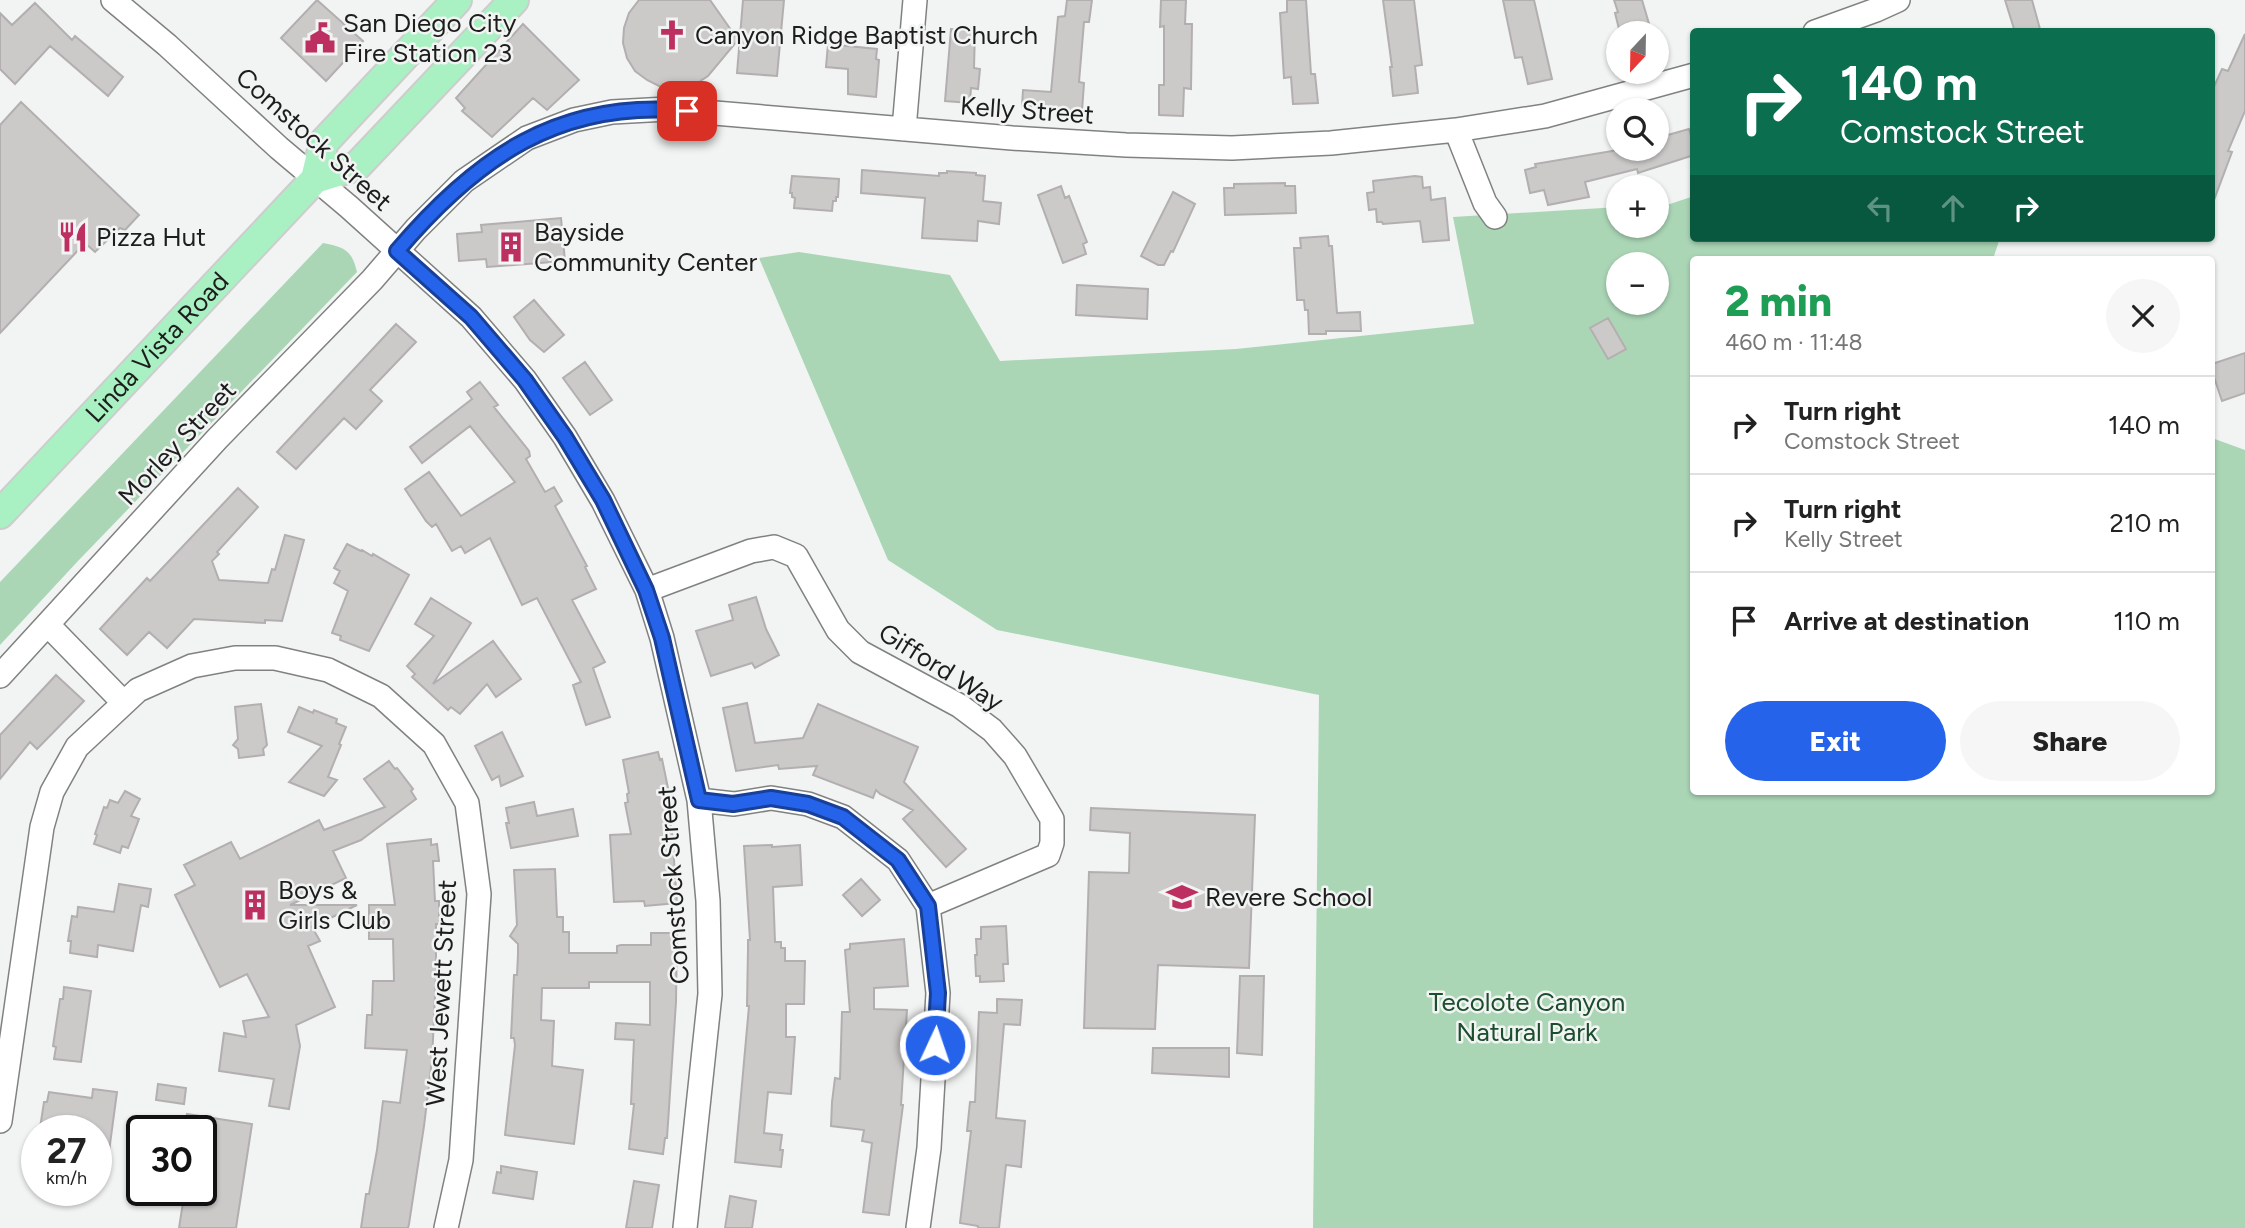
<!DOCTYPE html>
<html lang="en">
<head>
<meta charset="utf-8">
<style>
	body { margin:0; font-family:Figtree,sans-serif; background:#f6f6f6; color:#222; height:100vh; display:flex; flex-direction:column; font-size:26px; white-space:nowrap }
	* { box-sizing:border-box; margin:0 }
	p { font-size:23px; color:#767676 }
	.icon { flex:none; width:38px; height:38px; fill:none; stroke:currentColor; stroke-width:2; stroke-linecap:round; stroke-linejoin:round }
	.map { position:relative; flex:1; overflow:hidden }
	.side { position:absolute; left:1690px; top:256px; width:525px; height:539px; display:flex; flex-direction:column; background:#fff; border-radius:7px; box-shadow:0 2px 5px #0004 }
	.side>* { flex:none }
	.top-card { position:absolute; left:1690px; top:28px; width:525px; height:214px; border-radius:7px; box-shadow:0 2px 5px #0004; background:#0b6e4f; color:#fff; overflow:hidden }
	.needle { width:46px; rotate:202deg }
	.controls { position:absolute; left:1606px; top:21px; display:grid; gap:14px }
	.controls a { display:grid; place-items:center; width:63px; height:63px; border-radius:50%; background:#fff; box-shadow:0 2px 5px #0004; font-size:35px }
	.speed { position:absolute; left:21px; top:1115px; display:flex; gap:14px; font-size:35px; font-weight:700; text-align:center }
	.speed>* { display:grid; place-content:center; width:91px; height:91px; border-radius:50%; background:#fff; box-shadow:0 2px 5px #0004; line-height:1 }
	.speed small { font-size:18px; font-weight:400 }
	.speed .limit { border:4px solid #111; border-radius:10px; background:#fff; color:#111 }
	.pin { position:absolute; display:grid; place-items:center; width:60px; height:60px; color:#fff; margin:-30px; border-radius:14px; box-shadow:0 4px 10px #0006 }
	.me { position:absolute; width:77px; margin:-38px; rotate:3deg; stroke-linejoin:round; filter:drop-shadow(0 0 5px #0008) }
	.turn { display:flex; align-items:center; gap:24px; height:147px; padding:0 35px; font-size:32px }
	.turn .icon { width:91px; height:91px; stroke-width:2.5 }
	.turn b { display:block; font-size:49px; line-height:60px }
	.lanes { display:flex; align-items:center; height:66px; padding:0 35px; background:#0003; justify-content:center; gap:35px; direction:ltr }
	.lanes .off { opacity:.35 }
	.round { display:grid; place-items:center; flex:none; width:74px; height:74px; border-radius:37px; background:#f6f6f6 }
	.headline { display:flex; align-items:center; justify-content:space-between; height:119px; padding:0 35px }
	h1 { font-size:42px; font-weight:800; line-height:52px; color:#1e9e55 }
	.button { display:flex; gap:14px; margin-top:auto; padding:14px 35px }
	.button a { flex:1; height:80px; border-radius:42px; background:#2563eb; color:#fff; font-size:28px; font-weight:800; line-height:80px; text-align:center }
	.button a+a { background:#f6f6f6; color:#222 }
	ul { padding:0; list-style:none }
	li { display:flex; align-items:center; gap:21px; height:98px; padding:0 35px; border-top:2px solid #e0e0e0 }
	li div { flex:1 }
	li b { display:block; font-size:26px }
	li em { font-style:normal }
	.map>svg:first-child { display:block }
	.green { fill:#abd6b6; fill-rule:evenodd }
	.building { fill:#ccc9c9; stroke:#b3afb0; stroke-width:2 }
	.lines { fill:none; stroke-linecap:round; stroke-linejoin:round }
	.minor-casing { stroke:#808280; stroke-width:26 }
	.major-casing { stroke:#cdcdcd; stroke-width:32 }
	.minor { stroke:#fff; stroke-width:23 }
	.major { stroke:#a9f0c2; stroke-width:28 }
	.route-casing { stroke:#184099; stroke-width:18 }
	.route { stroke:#2563eb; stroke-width:12 }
	.labels { text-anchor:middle; stroke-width:5; stroke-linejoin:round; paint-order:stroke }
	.poi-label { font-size:26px; fill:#1c1d1c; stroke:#f1f4f2; text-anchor:start }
	.street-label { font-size:26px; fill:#1c1d1c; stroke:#f1f4f2 }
	.park-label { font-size:26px; fill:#1c4e2e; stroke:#f1f4f2 }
</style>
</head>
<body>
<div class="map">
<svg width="2245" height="1228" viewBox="0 0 2245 1228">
	<rect width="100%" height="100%" fill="#f1f4f2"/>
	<path class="green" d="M1694,196v42h306l-7,21h-299v532h518v-353l33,12v778h-932l6,-533 -322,-65 -109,-70 -129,-302 40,-6 151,23 50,86 236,-12 238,-25 -21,-107 166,-10v19h38v-22h13zM1619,264h38v39h-38z
		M323,243c21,4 29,7 34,29l-279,289 -78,84v-63z"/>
	<path class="building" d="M317,0l46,41 -37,40 -45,-43z
		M639,0h71l28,40 -30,36 -14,9 -16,3 -17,-1 -14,-7 -12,-9 -8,-13 -4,-15 1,-15 5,-15z
		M743,0h41l-7,76 -40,-3z
		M1067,0h25l-3,22h-5l-5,60 5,1 -2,28 -60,-5 1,-16 28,2 7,-75 7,-1z
		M1161,0h25l-1,24h7l-1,65 -7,-1 -1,28 -24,-1v-30h5v-59l-4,1z
		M1287,0h19l5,74h4l3,29 -25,1 -2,-27 -7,1 -4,-65 7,-1z
		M1383,0h31l8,65 -7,1 3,27 -25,3 -3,-29h2z
		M1503,0h31l18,79 -24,5 -6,-27 -7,1z
		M1614,0h28l8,27 -8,1 2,5h-24l-5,-20 3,-1z
		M2005,0h27l8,29 -10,3h-15z
		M35,3l37,37 3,-4 48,41 -15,19 -58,-50 -35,38 -15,-15v-56l12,12z
		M523,24l56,56 -32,30 -14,-12 -41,39 -30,-26 3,-3 -9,-10z
		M951,29l24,2 -1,37 6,1 -2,20 -7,-1 -1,15 -25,-2z
		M2245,34v77l-17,40 4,1 -18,48 -2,-1v-108l10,-22 6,2z
		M828,44l49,5 -1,10 3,1 -3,37 -28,-3v-25l-22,-2z
		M21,102l118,113 -14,15 -5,-2 -25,24 -10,-9 -85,90v-208z
		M1689,129l5,17v9l-56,18 -1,-4 -52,13 4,15 -41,8 -4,-15 -14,3 -5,-23 11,-3 -1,-3 89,-15h33v-11z
		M862,170l77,6v-3h8v-2l29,2v2l9,1 -2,25 18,2 -2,21 -21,-3 -1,20 -55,-3 3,-40 -64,-5z
		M792,176l47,3 -1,18h-2v4h-3l-1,10 -38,-3 1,-10 -3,-1v-4h-2z
		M1415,176l7,1 1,11 7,-1 1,13 14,-2 4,42 -26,2 -3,-21 -37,3 -1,-2h-5l-1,-13 -7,1 -2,-17 7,-1 -1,-11z
		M1285,183v3h10l1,27 -71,2 -1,-27h10v-4z
		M1061,186l4,12 4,-2 18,46 -4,2 3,10 -23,9 -25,-68z
		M1173,192l22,12 -22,48 -2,-1 -7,14h-6l-17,-9z
		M561,218l4,43 -78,6 -1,-8 -27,2 -2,-27 25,-2 -1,-7z
		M1328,236l1,10h3l5,67 23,-1 1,19h-35v3h-17l-1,-24h-3l-1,-10h-7l-3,-52h7l-1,-10z
		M1077,285l71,4 -1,30 -71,-4z
		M534,300l30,35 -20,17 -14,-12 -16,-23z
		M1608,318l18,31 -18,10 -18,-31z
		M396,324l20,18 -46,48 12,11 -26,28 -12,-11 -48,51 -19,-17z
		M2245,353v40l-23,8 -10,-30v-7z
		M585,362l27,38 -22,15 -27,-37z
		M480,382l18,23 -4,2 35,44 1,5 -4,3 19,33 9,-5 8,14 -7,5 32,60 -2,1 11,22 -24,11 33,62 -12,6 17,49 -24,8 -13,-40 8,-3 -44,-84 -15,7 -32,-67 -25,15 -4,-7 -9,5 -16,-27 -4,3 -6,-6 -21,-32 24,-17 32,44 54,-34 -45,-56 -48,37 -12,-16 62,-48 -5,-7z
		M238,488l20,19 -41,45 2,2 -7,7 7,19 49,3 4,-14 3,1 10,-35 19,5 -22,81 -17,-1v3l-71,-4 -27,29 -18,-16 -22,23 -27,-26 47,-51 3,3z
		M347,544l14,7 1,-1 10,6 1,-2 36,21 -40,76 -29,-11 1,-4 -9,-3 16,-42 -14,-8 6,-12 -6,-3z
		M756,597l10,32 13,26 -24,13 -3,-5 -41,13 -15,-45 37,-11 -4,-15z
		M431,598l40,25 -38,61 60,-43 28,38 -25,18 -9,-13 -27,30 -9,-7 -3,3 -36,-33 3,-3 -8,-8 27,-30 -19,-12z
		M56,675l28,26 -47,48 -7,-7 -30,37v-44z
		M747,703l8,40 48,-5 15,-34 100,43 -14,35 62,67 -20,18 -43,-48 10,-9 -33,-16 -4,-4 -3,8 -60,-23 4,-9 -38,3 -1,-4 -42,6 -13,-63z
		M261,704l6,41 -4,4 1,6 -25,3 -1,-9 -5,-4 5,-6 -3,-32z
		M299,707l14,6 1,-3 23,9 -1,4 10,4 -7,17 2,1 -13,32 9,3 -13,16 -35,-14 33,-36 -34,-14z
		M502,732l21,44 -22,10 -2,-10 -7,4 -17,-34z
		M658,752l2,8 2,-1 6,29h-3v9l7,34 5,72 -32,3 -1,-5 -30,1 -4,-67 21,-1 -6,-31 3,-1 -1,-8 2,-1 -6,-33z
		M389,761l6,8 2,-1 16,21 -2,2 5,8 -55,41 -28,11 13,27 -56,27h67l-45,22 8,14 -12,5 27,61 -39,18 4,21 -11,63 -20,-3 5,-27 -55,-8 5,-38 22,4 -3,-16 26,-4 -22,-43 -27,13 -45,-92 20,-10 -11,-20 47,-23 9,17 79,-39 5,10 61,-23 -21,-28z
		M125,791l15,8 -9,17 8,3 -11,29 -6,-2 -2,7 -26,-9 3,-9 -2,-1 9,-27 3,1 3,-8 8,3z
		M534,802l3,14 36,-7 5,27 -67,12 -5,-25h3l-3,-15z
		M1091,808l164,7 -6,153 -91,-3 -3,64 -71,-1 5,-156 40,1 1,-40 -40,-3z
		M431,839v6l6,-1 2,17h-6l2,40h4v23h-3v53l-4,83 -8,66 -15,98 -1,4h-47l5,-34h3l8,-44 6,-49 17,2 7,-53 -42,-2 2,-33h5l1,-34h21l-1,-42h-24v-34h26l-8,-61z
		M772,845v2l28,-2 2,40 -29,2 2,55h6v6h4v13h20l-1,43h-18v33h9l-4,57 -23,-2 -4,41 18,2 -2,15h3l-2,17 -46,-5 14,-156h-2l1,-57v-9h2l-6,-94z
		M555,869l2,48h6v15h6v21h48v-7l4,-1h30v-12h26l-1,69 -9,136h-2l-2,16 -34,-5 5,-45h-3l3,-64 -19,-1 1,-16 34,2v-43h-61v6h-47l-1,32 13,1 -2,45 31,4 -9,74 -69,-9 10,-90 -1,-7h-3l3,-63h3l1,-21v-10l-8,-8 7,-11 -3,-55z
		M861,879l19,21 -18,16 -19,-21z
		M119,884l32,5 -3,18 -7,-2 -8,46 -35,-6 -1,12 -27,-4 1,-12h-3l4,-25 5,1 1,-10 36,5z
		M1006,926l2,38h-5l1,17 -24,1v-6h-4l-1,-21h2l-1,-16h5v-12z
		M904,939l4,47 -34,2v21l33,1 -6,95h2l-14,110 -26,-3 9,-69 -10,-2 2,-11 -33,-4 1,-24 3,-24 5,1 2,-67h8l-5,-62 5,-1v-5z
		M1240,976h24l-2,79 -25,-2z
		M64,987l27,4 -10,71 -27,-3 2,-12 -3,-1 7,-47h3z
		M997,999l25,1 -2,25 -16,-1 -8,94 29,3 -4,46 -15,-2 -7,63h-21v-2l-18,-3 11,-92h-4l3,-29h5l4,-90 18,1z
		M1153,1048h76v29l-77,-4z
		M158,1084l28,4 -2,16 -28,-4z
		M93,1089l24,3 -11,82 -10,-1v-43h-52l-4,-2 4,-26h3l2,-10 43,6z
		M187,1114l65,10 -16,104h-57l6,-38h16v-60l-17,-1z
		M501,1166l36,6 -4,27 -40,-6 4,-21 4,1z
		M634,1181l25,4 -7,43h-26z
		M730,1196l26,5 -4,27h-27z"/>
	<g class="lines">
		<g class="minor-casing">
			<path id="minor" d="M113,0l54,45 112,103 70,59 122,110 54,63 40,57 38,64 44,89 15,48 37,162 9,101 2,93 -25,234
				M1815,32l61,-22 22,-10
				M904,129l11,-129
				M1456,130l29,73 10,14
				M647,590l104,-39 23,-4 22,9 42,74 22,22 100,54 32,24 23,26 37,63v24l-4,12 -120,51
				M48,625l75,77
				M0,676l217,-237 155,-159 44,-51 48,-48 63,-43 47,-18 38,-8 55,-3 345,29 114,7 106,3 99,-5 125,-13 89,-14 149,-41
				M699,800l35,4 37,-6 37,6 35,13 55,43 30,46 10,87 -9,155 -11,80
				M0,1121l42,-294 10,-35 25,-45 61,-57 54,-24 43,-8h40l53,12 53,26 53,48 33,59 12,91 -18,266 -15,68"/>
		</g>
		<g class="major-casing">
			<g id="major">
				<path d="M315,179l42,-13 157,-166"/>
				<path id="s1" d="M0,514l315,-335 9,-37 133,-142"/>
			</g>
		</g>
		<use href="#minor" class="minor"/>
		<use href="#major" class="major"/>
	</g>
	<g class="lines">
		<g class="route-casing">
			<path id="route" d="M687,111c-128,-12 -211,47 -290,140l74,66 54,63 40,57 38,63 43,90 16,48 37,162 34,4 38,-6 37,6 35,13 55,43 30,46 10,87 -3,52"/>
		</g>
		<use href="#route" class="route"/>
	</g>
	<defs>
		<g id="church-bare" transform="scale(2.415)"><path d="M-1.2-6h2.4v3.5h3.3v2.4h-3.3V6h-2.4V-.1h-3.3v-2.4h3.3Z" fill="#bc2f60" stroke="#f1f4f2" stroke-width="2.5" paint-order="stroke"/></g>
		<g id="civic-bare" transform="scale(2.415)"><path d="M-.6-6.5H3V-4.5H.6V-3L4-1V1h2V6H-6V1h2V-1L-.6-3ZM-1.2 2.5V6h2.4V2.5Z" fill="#bc2f60" stroke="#f1f4f2" stroke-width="2.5" paint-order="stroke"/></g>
		<g id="restaurant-bare" transform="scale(2.415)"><path d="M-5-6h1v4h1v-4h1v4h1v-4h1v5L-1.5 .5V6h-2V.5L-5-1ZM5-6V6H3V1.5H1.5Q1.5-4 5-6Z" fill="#bc2f60" stroke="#f1f4f2" stroke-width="2.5" paint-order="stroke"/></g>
		<g id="building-bare" transform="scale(2.415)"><path d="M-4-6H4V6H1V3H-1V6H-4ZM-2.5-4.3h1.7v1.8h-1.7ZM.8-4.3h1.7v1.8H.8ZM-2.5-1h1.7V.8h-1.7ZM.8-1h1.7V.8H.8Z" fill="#bc2f60" stroke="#f1f4f2" stroke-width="2.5" paint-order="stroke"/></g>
		<g id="school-bare" transform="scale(2.415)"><path d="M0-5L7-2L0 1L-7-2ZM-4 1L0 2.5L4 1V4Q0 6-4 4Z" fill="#bc2f60" stroke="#f1f4f2" stroke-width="2.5" paint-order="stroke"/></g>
	</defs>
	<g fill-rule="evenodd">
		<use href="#church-bare" x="672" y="35"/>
		<use href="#civic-bare" x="320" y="38"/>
		<use href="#restaurant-bare" x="73" y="237"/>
		<use href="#building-bare" x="511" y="247"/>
		<use href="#school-bare" x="1182" y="897"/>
		<use href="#building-bare" x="255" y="905"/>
	</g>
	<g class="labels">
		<g class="poi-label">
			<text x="343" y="32">San Diego City<tspan x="343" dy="30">Fire Station 23</tspan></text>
			<text x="695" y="44">Canyon Ridge Baptist Church</text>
			<text x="534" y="241">Bayside<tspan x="534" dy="30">Community Center</tspan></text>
			<text x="96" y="246">Pizza Hut</text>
			<text x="278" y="899">Boys &amp;<tspan x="278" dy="30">Girls Club</tspan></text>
			<text x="1205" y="906">Revere School</text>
		</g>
		<g class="street-label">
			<text transform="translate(1027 110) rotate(4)" y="9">Kelly Street</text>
			<text transform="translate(314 139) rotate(42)" y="9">Comstock Street</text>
			<text dy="9" stroke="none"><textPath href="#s1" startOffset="229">Linda Vista Road</textPath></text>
			<text transform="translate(177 443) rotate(-47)" y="9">Morley Street</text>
			<text transform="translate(941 667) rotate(32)" y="9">Gifford Way</text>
			<text transform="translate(673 885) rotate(-94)" y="9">Comstock Street</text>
			<text transform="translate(441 993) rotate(-87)" y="9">West Jewett Street</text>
		</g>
		<g class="park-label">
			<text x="1527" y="1011">Tecolote Canyon<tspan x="1527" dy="30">Natural Park</tspan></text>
		</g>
	</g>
</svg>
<div class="controls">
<a><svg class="needle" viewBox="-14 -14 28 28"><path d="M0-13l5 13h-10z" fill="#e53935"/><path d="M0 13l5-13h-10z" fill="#767676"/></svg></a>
<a><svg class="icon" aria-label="search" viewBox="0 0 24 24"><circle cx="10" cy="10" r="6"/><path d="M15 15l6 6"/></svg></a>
<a>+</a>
<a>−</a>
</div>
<div class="speed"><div>27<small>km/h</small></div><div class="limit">30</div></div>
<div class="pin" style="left:687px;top:111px;background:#d93025"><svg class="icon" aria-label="arrive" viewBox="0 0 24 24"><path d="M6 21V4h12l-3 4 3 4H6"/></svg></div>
<svg class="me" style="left:935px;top:1045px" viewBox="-20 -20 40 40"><circle r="17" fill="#2563eb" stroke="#fff" stroke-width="3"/><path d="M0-11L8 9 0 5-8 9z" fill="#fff"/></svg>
<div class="top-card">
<div class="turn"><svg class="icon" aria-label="right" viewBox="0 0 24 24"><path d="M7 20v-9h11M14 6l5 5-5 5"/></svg><div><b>140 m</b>Comstock Street</div></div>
<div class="lanes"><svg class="icon off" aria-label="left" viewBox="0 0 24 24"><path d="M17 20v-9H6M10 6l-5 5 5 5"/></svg><svg class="icon off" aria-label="ahead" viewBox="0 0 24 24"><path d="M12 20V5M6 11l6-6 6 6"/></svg><svg class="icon" aria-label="right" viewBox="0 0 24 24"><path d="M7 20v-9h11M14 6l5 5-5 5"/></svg></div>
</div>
<section class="side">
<div class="headline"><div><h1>2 min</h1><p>460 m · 11:48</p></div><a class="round"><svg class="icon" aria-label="close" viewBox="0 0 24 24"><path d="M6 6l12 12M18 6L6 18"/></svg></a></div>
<ul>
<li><svg class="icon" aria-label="right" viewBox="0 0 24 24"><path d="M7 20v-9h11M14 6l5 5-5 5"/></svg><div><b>Turn right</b><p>Comstock Street</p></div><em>140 m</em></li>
<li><svg class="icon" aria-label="right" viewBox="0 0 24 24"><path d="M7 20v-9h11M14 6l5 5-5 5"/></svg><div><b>Turn right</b><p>Kelly Street</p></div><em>210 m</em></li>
<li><svg class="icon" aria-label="arrive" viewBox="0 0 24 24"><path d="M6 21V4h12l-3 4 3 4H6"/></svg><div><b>Arrive at destination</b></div><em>110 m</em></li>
</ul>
<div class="button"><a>Exit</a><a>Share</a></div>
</section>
</div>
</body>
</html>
